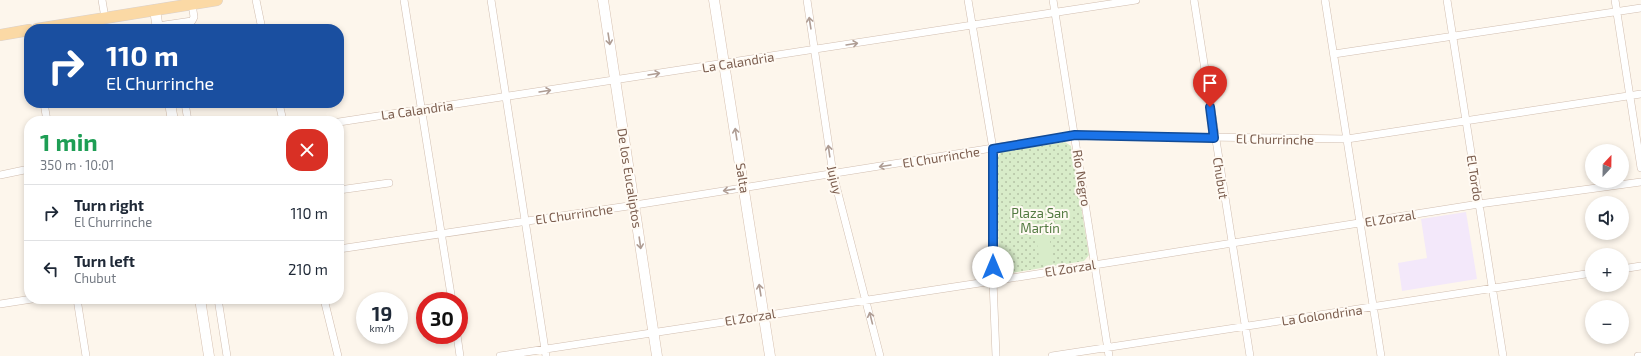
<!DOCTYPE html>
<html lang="en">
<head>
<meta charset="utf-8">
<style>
	body { margin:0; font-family:"Exo 2",sans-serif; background:#f2f2f3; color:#1f2937; height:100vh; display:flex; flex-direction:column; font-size:15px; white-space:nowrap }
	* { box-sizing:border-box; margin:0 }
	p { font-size:13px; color:#747a83 }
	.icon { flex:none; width:22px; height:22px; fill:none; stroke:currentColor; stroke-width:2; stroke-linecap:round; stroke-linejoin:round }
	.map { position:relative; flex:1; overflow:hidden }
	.drawer { position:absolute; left:24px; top:116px; width:320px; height:188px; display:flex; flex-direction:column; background:#fff; border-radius:16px; box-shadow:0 2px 6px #0003 }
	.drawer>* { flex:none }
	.guide { position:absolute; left:24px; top:24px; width:320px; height:84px; border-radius:16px; box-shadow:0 2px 6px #0003; background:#1a4fa0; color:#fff; overflow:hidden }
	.needle { width:26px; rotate:22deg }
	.tools { position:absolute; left:1585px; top:144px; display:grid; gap:8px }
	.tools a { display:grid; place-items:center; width:44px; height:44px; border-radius:50%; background:#fff; box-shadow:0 2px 6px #0003; font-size:20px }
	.speed { position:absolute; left:356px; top:292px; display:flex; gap:8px; font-size:20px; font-weight:700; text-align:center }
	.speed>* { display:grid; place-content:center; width:52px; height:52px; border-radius:50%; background:#fff; box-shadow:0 2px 6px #0003; line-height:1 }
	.speed small { font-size:10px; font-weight:400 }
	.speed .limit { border:6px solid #d22; background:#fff; color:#111 }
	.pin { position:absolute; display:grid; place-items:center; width:34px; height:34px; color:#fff; margin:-41px -17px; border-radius:50% 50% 50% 0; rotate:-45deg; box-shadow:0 0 4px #0007 }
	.pin .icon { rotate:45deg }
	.me { position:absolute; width:44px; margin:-22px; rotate:0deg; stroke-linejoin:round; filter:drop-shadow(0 0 3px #0008) }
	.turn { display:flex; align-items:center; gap:14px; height:84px; padding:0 16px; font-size:18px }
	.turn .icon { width:52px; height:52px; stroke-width:2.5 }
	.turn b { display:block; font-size:28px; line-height:34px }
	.round { display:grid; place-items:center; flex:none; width:42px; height:42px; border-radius:16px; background:#f2f2f3 }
	.headline { display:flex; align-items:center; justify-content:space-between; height:68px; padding:0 16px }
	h1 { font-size:24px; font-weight:700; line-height:30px; color:#1e9e55 }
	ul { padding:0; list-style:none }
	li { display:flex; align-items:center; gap:12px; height:56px; padding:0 16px; border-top:1px solid #e0e1e3 }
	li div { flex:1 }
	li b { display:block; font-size:15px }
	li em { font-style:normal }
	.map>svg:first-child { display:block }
	.education { fill:#f3e8fa }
	.park { fill:url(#park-dots) }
	.pitch { fill:#d8ecc9 }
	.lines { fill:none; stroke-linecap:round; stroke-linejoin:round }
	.street-casing { stroke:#d1beb0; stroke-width:8 }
	.secondary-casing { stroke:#d6c0b0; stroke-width:11 }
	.primary-casing { stroke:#dad1cd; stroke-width:12 }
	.street { stroke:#fff; stroke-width:7 }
	.secondary { stroke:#fff; stroke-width:10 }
	.primary { stroke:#fbd9a5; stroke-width:11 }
	.oneway { stroke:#af9d94 }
	.route-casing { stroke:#114b97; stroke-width:10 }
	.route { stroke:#1a73e8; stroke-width:7 }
	.labels { text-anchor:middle; stroke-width:4; stroke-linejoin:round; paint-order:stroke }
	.street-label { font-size:13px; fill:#7a5c4d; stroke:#fffaf3 }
	.park-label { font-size:13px; fill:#537a41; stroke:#fffaf3 }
</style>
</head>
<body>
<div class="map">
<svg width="1641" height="356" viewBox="0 0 1641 356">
	<defs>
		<pattern id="park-dots" width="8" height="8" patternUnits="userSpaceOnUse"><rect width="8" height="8" fill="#d8ecc9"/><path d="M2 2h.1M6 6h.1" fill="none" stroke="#b4c2a5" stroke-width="1.8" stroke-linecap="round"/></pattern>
	</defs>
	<rect width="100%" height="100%" fill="#fdf6ec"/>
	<path class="education" d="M1466,212l11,67 -75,12 -4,-28 29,-5 -6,-39z"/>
	<path class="park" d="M1065,142l6,4 18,109 -5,6 -79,13 -4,-1 -2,-5 -2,-110 4,-6z"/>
	<path class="pitch" d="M1072,212l1,8 -17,2 -1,-8z
		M1049,234l4,28 -13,2 -4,-28z"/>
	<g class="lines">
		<g class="street-casing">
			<path id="street" d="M102,0l3,18
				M256,0l6,29
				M404,0l48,301
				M491,0l55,356
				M807,0l26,174 47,182
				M968,0l25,149v132l3,75
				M1053,0l56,356
				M1194,0l56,356
				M1325,0l56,356
				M1447,0l56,356
				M1615,0l26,168
				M158,26l34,-5 2,-4 -2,-13
				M1334,54l307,-46
				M44,103l3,18
				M185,103l3,18
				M279,103l4,18
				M339,122l797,-122
				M0,175l29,-6
				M339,190l50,-7
				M339,249l296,-44 440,-70 272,4 294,-45
				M1622,269l19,-3
				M77,299l9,57
				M218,299l9,57
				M324,299l14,57
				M0,304l32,-5
				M457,335l3,21
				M500,356l493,-75 486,-77 162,-22
				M1052,356l540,-83
				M1638,356h3"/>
		</g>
		<g class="secondary-casing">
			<path id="secondary" d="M603,0l54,356
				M714,0l56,356
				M155,10l3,19
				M170,103l3,18
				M200,299l9,57"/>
		</g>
		<g class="primary-casing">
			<path id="primary" d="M37,29l180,-29
				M0,35l29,-5"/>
		</g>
		<use href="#street" class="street"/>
		<use href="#secondary" class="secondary"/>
		<use href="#primary" class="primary"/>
	</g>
	<defs><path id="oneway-shaft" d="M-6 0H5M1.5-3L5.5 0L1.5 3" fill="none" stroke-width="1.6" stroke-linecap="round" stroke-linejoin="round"/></defs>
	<g class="oneway">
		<use href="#oneway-shaft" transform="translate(810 23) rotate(-99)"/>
		<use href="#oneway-shaft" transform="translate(609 39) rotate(81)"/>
		<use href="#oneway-shaft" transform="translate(852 44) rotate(-9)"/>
		<use href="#oneway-shaft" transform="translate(654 74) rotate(-9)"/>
		<use href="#oneway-shaft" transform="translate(545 91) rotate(-9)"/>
		<use href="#oneway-shaft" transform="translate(736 134) rotate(-99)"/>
		<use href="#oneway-shaft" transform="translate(829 151) rotate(-98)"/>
		<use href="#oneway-shaft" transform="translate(885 166) rotate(171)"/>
		<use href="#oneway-shaft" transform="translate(729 190) rotate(171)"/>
		<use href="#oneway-shaft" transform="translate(640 243) rotate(82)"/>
		<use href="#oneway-shaft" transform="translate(760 290) rotate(-99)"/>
		<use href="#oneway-shaft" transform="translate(871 318) rotate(-104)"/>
	</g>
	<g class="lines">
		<g class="route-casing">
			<path id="route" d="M993,267v-118l82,-14 139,3 -4,-31"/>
		</g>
		<use href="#route" class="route"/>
	</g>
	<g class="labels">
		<g class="street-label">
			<text transform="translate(738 62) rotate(-9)" y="5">La Calandria</text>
			<text transform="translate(417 110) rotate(-8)" y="5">La Calandria</text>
			<text transform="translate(1275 139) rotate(1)" y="5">El Churrinche</text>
			<text transform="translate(941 157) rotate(-9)" y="5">El Churrinche</text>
			<text transform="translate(630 178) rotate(81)" y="5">De los Eucaliptos</text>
			<text transform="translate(743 178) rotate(81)" y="5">Salta</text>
			<text transform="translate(1082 178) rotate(81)" y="5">Río Negro</text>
			<text transform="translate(1221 178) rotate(81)" y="5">Chubut</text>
			<text transform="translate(1475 178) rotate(81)" y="5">El Tordo</text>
			<text transform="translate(835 180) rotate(77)" y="5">Jujuy</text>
			<text transform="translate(574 214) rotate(-8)" y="5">El Churrinche</text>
			<text transform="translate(1390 218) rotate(-9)" y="5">El Zorzal</text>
			<text transform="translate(1070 268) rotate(-9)" y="5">El Zorzal</text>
			<text transform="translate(1322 315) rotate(-8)" y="5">La Golondrina</text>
			<text transform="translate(750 317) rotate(-9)" y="5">El Zorzal</text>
		</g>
		<g class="park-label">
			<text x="1040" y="218">Plaza San<tspan x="1040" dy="15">Martín</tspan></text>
		</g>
	</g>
</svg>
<div class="tools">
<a><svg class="needle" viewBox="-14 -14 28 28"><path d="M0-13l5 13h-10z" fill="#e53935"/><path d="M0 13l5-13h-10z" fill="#747a83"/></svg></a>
<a><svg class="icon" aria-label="sound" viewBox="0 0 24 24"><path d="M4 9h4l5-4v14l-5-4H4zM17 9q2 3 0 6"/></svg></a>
<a>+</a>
<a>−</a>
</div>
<div class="speed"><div>19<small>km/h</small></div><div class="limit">30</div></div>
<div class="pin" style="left:1210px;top:107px;background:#d93025"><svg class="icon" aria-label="arrive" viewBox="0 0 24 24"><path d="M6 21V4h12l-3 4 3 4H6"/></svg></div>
<svg class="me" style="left:993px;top:267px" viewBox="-20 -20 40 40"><circle r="19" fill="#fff"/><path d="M0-13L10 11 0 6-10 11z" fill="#1a73e8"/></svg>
<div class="guide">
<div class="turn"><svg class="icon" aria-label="right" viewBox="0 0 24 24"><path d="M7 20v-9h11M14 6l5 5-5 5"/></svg><div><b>110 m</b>El Churrinche</div></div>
</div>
<section class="drawer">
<div class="headline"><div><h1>1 min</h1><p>350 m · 10:01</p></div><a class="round" style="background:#d93025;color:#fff"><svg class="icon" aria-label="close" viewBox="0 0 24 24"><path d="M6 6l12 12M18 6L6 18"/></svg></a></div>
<ul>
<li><svg class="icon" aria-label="right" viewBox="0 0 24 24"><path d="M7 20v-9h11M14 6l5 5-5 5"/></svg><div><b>Turn right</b><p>El Churrinche</p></div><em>110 m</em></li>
<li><svg class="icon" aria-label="left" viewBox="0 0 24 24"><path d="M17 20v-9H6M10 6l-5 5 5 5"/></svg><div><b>Turn left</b><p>Chubut</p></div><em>210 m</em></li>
</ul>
</section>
</div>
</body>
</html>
